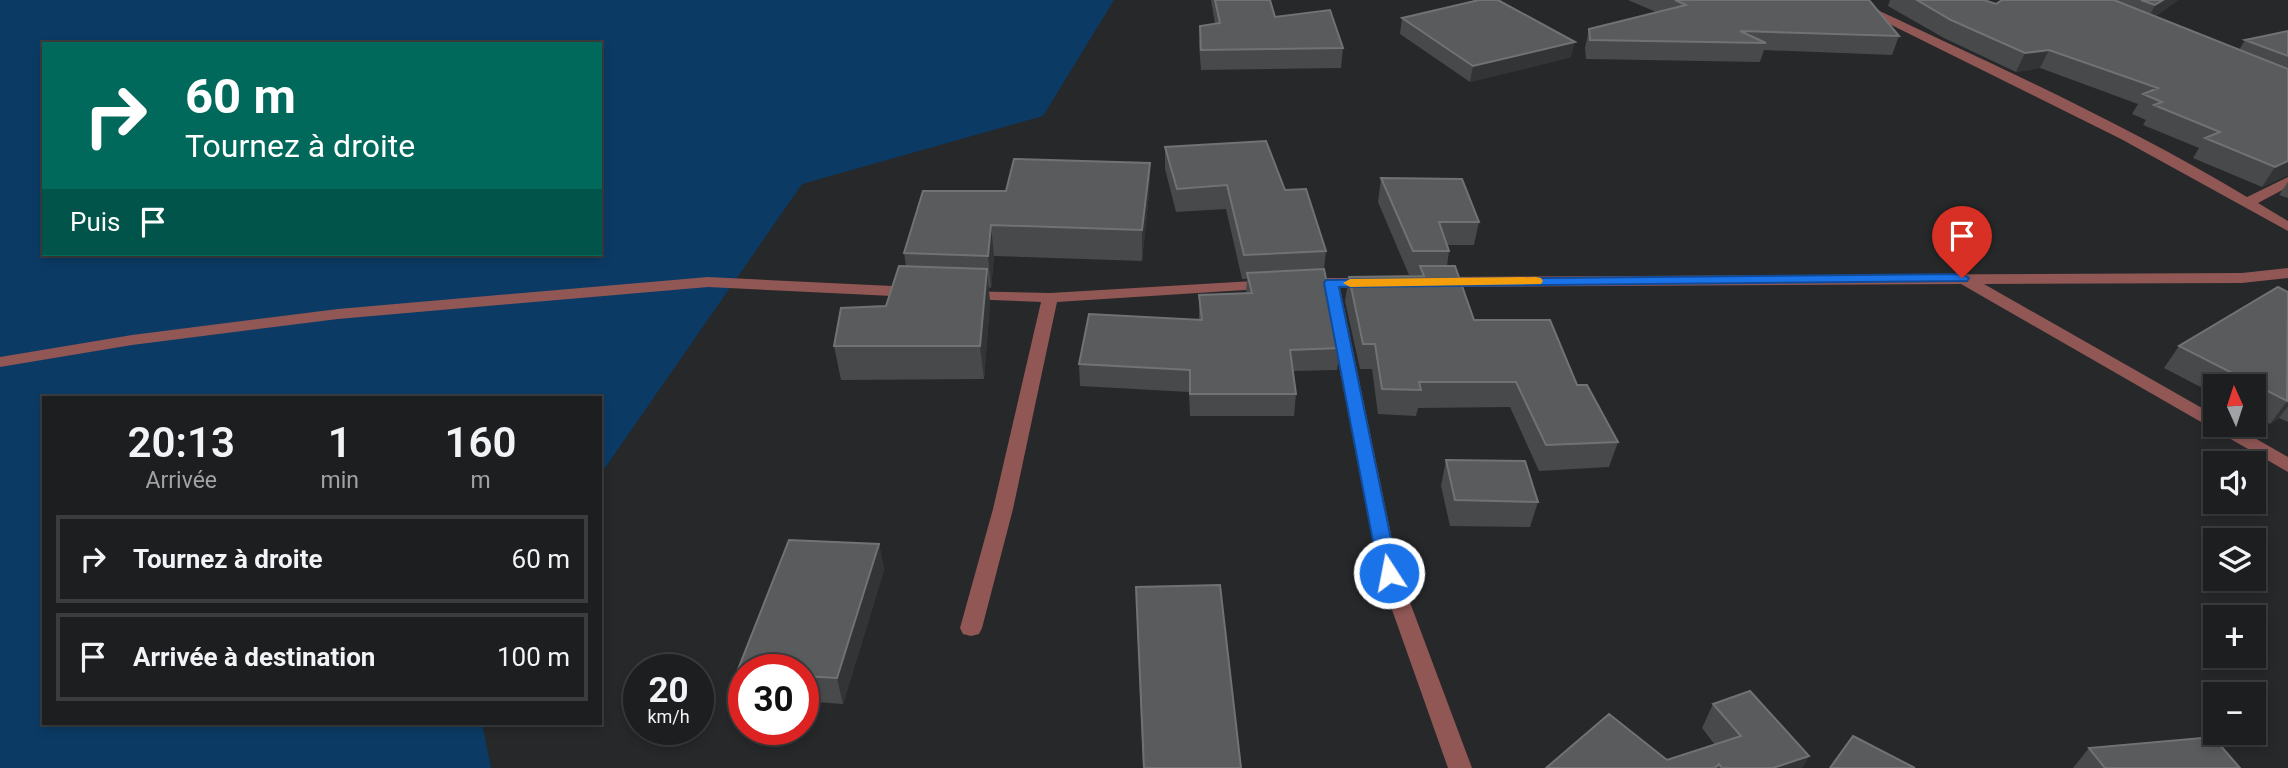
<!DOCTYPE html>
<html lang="fr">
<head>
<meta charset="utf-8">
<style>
	body { margin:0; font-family:Roboto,sans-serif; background:#292b2d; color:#f1f3f6; height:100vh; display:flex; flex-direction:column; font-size:26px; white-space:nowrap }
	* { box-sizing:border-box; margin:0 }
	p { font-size:23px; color:#a0a2a5 }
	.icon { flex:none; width:38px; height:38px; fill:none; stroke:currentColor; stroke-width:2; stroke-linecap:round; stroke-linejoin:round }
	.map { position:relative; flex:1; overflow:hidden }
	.panel { position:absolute; left:42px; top:396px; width:560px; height:329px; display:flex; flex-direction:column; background:#1c1e20; border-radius:0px; box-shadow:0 4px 10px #0003,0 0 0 2px #3a3c3e }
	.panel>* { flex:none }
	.hud { position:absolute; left:42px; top:42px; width:560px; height:214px; border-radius:0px; box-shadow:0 4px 10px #0003,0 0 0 2px #3a3c3e; background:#00695c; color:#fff; overflow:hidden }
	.needle { width:46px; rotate:357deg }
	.fabs { position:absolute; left:2203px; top:374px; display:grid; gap:14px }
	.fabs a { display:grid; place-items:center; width:63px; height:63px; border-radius:0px; background:#1c1e20; box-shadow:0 4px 10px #0003,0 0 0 2px #3a3c3e; font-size:35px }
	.speed { position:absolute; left:623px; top:654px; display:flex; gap:14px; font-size:35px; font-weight:700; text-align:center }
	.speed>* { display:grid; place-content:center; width:91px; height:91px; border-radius:50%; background:#1c1e20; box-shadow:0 4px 10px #0003,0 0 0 2px #3a3c3e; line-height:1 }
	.speed small { font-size:18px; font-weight:400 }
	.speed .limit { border:10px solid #d22; background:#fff; color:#111 }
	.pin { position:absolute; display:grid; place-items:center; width:60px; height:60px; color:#fff; margin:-72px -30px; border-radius:50% 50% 50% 0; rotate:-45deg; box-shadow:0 0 7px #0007 }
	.pin .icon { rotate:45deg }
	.me { position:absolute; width:77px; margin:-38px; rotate:349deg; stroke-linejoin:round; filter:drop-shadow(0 0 5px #0008) }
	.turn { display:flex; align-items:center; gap:24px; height:147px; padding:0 28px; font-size:32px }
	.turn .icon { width:91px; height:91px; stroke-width:2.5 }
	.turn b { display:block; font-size:49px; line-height:60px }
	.then { display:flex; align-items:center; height:66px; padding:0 28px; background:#0003; gap:14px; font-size:26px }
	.eta { display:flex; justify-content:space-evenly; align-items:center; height:119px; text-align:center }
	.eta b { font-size:42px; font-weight:600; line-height:49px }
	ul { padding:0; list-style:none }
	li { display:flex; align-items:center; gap:21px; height:88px; margin:0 14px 10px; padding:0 14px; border:4px solid #3a3c3e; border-radius:0px }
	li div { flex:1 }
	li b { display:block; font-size:26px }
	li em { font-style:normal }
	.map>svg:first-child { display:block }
	.green { fill:#0b3b65; fill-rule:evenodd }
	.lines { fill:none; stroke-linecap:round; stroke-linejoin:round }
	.minor { fill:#905755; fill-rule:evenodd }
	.wall { fill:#47494b }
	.shaded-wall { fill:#323436 }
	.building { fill:#595b5d; stroke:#717274; stroke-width:2 }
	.route { fill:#1a73e8; stroke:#114b97; stroke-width:2 }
	.slow { fill:#f59e0b }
</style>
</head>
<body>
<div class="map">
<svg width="2288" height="768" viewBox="0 0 2288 768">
	<rect width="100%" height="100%" fill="#26282a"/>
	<path class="green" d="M0,0h1114l-71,116 -241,68 -202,291v-78h-556v326h438l9,45h-491zM44,44h556v210h-556z"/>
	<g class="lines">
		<path class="minor" d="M1841,0h15c132,62 266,122 391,197l41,-20v10l-30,16 30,18v10l-167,-92z
			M2288,268v10l-46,5 -258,1 232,132v9h16l56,32v15l-327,-188 -523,3 -8,-5 8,-5 804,-4z
			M708,277l205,10 8,5 -8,5 -205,-10 -370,32 -206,26 -132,22v-10l132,-22 206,-26z
			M1305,278h66l8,5 -8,5h-31l59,285 73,195h-24l-69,-195 -55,-285 -25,-2 -2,-3z
			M1270,280l8,5 -2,3 -219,14 -44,207 -31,119 -3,6 -8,2 -8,-2 -3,-6 33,-119 48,-207 -75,-3 -8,-5 2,-3 90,2z"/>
	</g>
	<path class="wall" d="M1211,0h59l5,17 68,31 -2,20 -140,2 -2,-25 1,-19 15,-2z
		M1628,0h241l30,36 -7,19 -128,-5 -4,12 -174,-3 -1,-11 4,-19 67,-17z
		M1890,0h94l12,4 6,-4h176l-22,16 83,34 6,-10 43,-9v144l-26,12 -69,-29 6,-10 -56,-23 3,-5 -14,-6 6,-10 -98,-36 -24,4 -72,-34 -56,-32z
		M1402,18l169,39 -101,25 -70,-48z
		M1165,147l120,43 41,61 -2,18 16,79 -3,22 -44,1 3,23 -2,22h-104l-1,-24 -109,-6 -1,-22 120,-44v-25l47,-1 1,-15h-5l-16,-70 -50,3 -11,-43z
		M1150,163l-1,30 -7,68 -148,-5 -3,32 -3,-1 2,15 -6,77 -143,1 -7,-34 52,-40 20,-40 -2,-13 102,-62z
		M1381,178l98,44 -5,23h-26l1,6 -2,15 27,54 103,65 41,57 -9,25 -70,4 -29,-64 -92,1 -2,8 -38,-2 -6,-45h-12l-15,-68 4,-24 69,-1v-1h-9l-31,-73z
		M2288,182v16l-9,-3z
		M2288,292v130l-9,-4 -9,6 -16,-9v-28h-38v8l-52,-27 15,-22z
		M1446,460l92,42 -8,25 -80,-1 -9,-40z
		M879,544l5,26 -41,134 -40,-3v-31h-59v21l-7,-19z
		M1136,587l105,181h-98l-6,-146z
		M1713,704l96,52 -7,12h-256l121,-8 48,-15 -13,-17z
		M2089,748l151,20h-167z"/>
	<path class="shaded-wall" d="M2163,0h15l-32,23 9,-18z
		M1575,42l-4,15 -101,25 3,-16z
		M2049,50l-9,18 -24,4 9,-19z
		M2288,161v14l-26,12 13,-20z
		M1150,163l-1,30 -7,68v-31z
		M991,225l3,31 -3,32 -3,-32z
		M987,269l3,33 -6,77 -4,-33z
		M2288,400v6l-9,12 -9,6z
		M879,544l5,26 -41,134 -6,-26z
		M1809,756l-7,12h-29z"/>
	<path class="building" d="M1215,0h55l5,17 55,-7 13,38 -142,2 -1,-24 20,-3z
		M1479,0h19l77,42 -102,24 -71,-48z
		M1675,0h194l30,36 -159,-5 26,12 -176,-3 -1,-11 97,-24z
		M1917,0h67l12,4 6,-4h112l174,69v92l-13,6 -70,-29 15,-6 -66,-27 8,-3 -19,-8 15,-6 -109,-38 -24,3 -74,-33z
		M2141,0h22l-8,5z
		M2288,31v25l-43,-16z
		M1266,141l19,49 21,-1 20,62 -82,4 -17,-70 -50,4 -12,-42z
		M1014,159l136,4 -8,67 -151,-5 -3,31 -84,-3 19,-62h83z
		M1381,178l81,1 17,43h-40l10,29h-36z
		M899,266l88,3 -7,77h-146l7,-38 45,-2z
		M1420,266h35l19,54h76l27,65h10l31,57 -72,3 -30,-63h-97l2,8 -39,-1 -7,-45h-12l-14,-67 75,-1z
		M1324,269l16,79 -50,2 6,44h-106v-24l-111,-6 10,-50 113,6 -3,-25 53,-2 -5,-20z
		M2278,287l10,5 -1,109 -108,-55z
		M1446,460l79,1 13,41 -83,-2z
		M789,540l90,4 -42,134 -34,-2v-6h-59v3l-7,-1z
		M1220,585l21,183h-97l-8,-181z
		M1750,691l59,65 -36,12h-51l-3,-4 -4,4h-169l63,-54 58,46 74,-24 -28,-32z
		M1853,736l62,32h-85z
		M2213,737l27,31h-135l-16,-20z"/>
	<path class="route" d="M1962,274l7,4 -2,3 -628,6 59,286 -3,5h-13l-3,-5 -55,-290 2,-3z"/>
	<path class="slow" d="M1536,277l5,1 2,3 -2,3 -191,3 -7,-4 7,-4z"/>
</svg>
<div class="fabs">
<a><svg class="needle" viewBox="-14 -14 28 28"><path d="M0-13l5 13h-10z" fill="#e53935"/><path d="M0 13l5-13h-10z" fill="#a0a2a5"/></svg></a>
<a><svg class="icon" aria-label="sound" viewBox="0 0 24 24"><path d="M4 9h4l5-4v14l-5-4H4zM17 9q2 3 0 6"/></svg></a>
<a><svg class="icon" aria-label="layers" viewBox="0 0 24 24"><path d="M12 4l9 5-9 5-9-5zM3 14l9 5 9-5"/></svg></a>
<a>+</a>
<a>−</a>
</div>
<div class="speed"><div>20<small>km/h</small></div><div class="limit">30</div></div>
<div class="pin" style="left:1962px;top:278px;background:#d93025"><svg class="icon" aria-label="arrive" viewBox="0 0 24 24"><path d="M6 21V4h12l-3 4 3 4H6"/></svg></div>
<svg class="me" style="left:1389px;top:573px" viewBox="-20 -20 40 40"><circle r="17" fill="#1a73e8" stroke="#fff" stroke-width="3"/><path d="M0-11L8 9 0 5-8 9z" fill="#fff"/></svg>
<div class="hud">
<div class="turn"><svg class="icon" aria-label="right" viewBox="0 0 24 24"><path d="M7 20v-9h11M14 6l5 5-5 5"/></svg><div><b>60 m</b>Tournez à droite</div></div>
<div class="then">Puis<svg class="icon" aria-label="arrive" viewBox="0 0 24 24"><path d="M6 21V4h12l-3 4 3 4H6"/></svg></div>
</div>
<section class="panel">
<div class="eta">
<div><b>20:13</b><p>Arrivée</p></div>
<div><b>1</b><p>min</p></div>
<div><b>160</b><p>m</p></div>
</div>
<ul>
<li><svg class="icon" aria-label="right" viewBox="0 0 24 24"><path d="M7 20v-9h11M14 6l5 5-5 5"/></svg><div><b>Tournez à droite</b></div><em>60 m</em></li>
<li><svg class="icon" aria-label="arrive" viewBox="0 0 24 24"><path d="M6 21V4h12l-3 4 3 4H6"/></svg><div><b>Arrivée à destination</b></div><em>100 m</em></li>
</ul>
</section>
</div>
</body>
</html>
